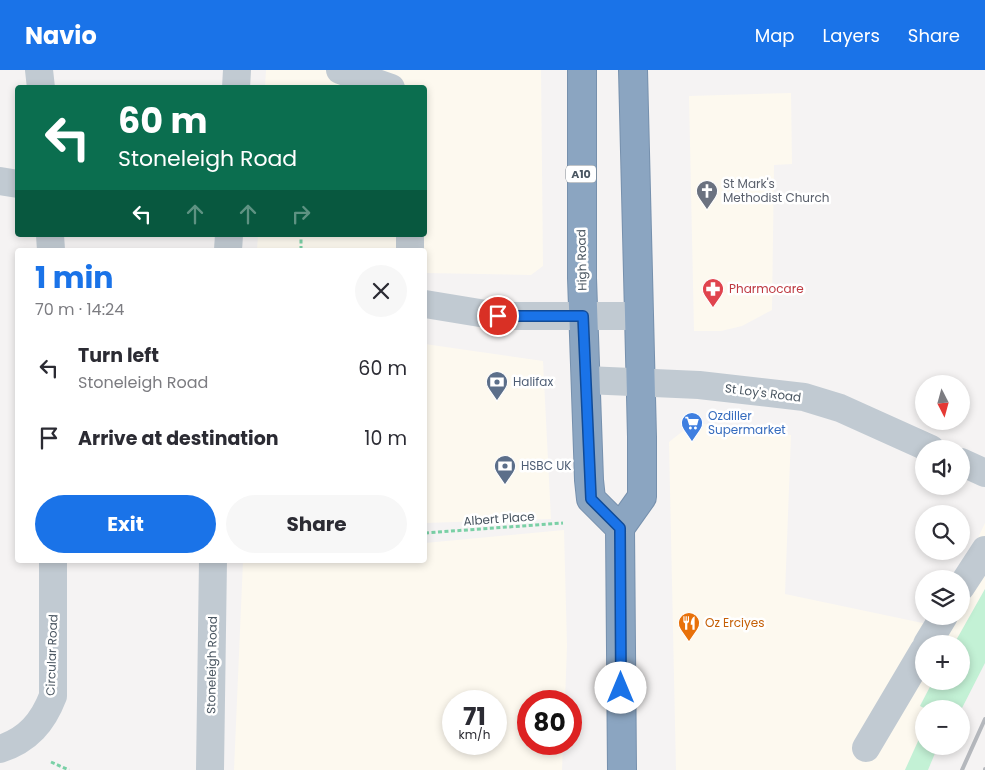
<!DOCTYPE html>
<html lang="en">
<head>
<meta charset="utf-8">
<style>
	body { margin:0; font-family:Poppins,sans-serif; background:#f7f7f7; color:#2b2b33; height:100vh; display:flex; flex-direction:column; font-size:19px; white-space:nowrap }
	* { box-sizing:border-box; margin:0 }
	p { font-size:16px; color:#7c7c81 }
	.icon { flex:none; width:28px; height:28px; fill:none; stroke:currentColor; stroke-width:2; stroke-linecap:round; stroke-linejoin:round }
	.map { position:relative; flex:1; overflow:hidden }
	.drawer { position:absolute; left:15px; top:178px; width:412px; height:315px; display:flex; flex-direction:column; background:#fff; border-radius:5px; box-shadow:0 2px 8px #0003 }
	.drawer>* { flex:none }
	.top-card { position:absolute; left:15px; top:15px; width:412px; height:152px; border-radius:5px; box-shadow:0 2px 8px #0003; background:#0b6e4f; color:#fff; overflow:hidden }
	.needle { width:32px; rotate:174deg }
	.tools { position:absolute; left:915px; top:305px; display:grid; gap:10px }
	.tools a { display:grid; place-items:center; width:55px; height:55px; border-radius:50%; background:#fff; box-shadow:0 2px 8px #0003; font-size:25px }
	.speed { position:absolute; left:442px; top:620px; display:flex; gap:10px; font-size:25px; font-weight:700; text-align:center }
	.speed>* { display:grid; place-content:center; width:65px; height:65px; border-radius:50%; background:#fff; box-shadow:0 2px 8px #0003; line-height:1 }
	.speed small { font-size:12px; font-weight:400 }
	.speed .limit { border:8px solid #d22; background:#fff; color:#111 }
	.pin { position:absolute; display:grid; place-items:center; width:42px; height:42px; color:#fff; margin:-21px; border:2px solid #fff; border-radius:50%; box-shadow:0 1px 5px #0007 }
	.me { position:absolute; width:55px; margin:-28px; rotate:0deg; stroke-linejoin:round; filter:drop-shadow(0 0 4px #0008) }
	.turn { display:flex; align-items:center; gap:18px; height:105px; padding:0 20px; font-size:22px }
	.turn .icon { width:65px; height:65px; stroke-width:2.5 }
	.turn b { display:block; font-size:35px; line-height:42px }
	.lanes { display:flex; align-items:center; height:48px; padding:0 20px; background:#0003; justify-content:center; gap:25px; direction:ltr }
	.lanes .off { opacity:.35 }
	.round { display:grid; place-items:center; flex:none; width:52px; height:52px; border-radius:26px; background:#f7f7f7 }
	.headline { display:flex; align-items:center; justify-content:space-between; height:85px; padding:0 20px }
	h1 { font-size:30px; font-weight:700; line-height:38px; color:#1a73e8 }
	.action { display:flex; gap:10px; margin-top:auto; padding:10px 20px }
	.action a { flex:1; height:58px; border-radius:30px; background:#1a73e8; color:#fff; font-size:20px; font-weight:700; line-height:58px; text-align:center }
	.action a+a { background:#f7f7f7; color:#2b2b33 }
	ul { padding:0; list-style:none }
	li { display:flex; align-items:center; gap:15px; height:70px; padding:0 20px }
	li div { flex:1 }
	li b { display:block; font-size:19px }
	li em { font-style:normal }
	header { display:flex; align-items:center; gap:30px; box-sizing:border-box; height:70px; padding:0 25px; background:#1a73e8; color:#fff }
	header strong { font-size:24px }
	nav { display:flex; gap:28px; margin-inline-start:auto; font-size:18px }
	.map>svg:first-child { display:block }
	.commercial { fill:#fdf9ef; fill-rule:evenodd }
	.green { fill:#c3f1d5 }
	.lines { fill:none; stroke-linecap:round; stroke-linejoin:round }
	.highway-casing { stroke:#7690ad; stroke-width:30 }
	.path { stroke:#7ad0a6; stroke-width:3; stroke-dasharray:4 2.5; stroke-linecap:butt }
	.minor { stroke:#c1cad2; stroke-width:28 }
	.highway { stroke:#8ba5c1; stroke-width:28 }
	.rail { stroke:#b5b8bd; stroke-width:4 }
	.route-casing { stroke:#114b97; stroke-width:12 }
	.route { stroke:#1a73e8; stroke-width:9 }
	.labels { text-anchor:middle; stroke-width:5; stroke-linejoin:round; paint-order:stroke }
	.shield { fill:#fff; stroke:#808990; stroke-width:1 }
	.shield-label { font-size:11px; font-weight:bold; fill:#4a5661 }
	.worship-label { font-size:12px; fill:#5b616d; stroke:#fff; text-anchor:start }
	.street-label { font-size:12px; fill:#4a5661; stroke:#fff }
	.health-label { font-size:12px; fill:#be3a42; stroke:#fff; text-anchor:start }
	.service-label { font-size:12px; fill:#4e5e75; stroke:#fff; text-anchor:start }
	.shop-label { font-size:12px; fill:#366cbe; stroke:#fff; text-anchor:start }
	.food-label { font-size:12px; fill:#c56008; stroke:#fff; text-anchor:start }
</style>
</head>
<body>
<header>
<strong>Navio</strong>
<nav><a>Map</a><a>Layers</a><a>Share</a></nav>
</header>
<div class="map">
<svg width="985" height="700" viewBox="0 0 985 700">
	<rect width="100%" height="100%" fill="#f5f3f3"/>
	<path class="commercial" d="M266,0h275l2,196 -12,9 -106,-2v-23h-168l1,-15h167v-147l-160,-1z
		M791,23l1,71 -18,1 -2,145 -30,16 -21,5h-27l-5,-235z
		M425,274l118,17 8,158 -126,4z
		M693,353l60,5 38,7 -6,159 147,31 6,-9h23v-42l24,-51v66l-31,55h-30v37h9l-13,24 6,4h-2v19l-19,42h-229l-7,-328z
		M564,460l3,116 -2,55h-36v43h34l-1,26h-328l9,-209 182,-1v-17zM454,631h42v43h-42z"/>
	<path class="green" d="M985,519v74l-24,47v-1h-35l-6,-3 13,-25h28v-37h-7z
		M924,658v18h14l-10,24h-23z"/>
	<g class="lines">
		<g class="highway-casing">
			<path id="highway" d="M582,0v208l7,202 2,19 29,29
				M622,700l-2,-242 22,-31v-60l-9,-367"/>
		</g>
		<path class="path" d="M301,180v-14
			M425,463l138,-10
			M51,692l18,8"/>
		<path class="minor" d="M39,0l2,18
			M340,0l51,18
			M236,18l1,-18
			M0,111l18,3
			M50,165l1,15
			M228,180l1,-15
			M410,180v-15
			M425,234l73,12h141
			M586,310l113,5 105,12 36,11 91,41
			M961,392l24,11
			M961,517l24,-37
			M927,574l17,-28
			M866,678l58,-98
			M0,679c28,-9 43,-27 53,-53v-136
			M210,700l3,-210"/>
		<use href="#highway" class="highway"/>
		<path class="rail" d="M962,700l23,-51
			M985,700v-1"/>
	</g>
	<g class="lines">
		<g class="route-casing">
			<path id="route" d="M498,246h85l8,183 29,29 1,160"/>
		</g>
		<use href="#route" class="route"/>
	</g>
	<defs>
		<g id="church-pin" transform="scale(1.125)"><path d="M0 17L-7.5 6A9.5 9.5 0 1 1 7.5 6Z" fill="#6b7280" stroke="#fff"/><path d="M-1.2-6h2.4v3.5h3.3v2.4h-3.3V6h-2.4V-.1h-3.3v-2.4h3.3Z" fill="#fff"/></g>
		<g id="pharmacy-pin" transform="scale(1.125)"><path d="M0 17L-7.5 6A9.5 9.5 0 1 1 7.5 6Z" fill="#e0444e" stroke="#fff"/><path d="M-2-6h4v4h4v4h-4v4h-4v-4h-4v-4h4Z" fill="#fff"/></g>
		<g id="bank-pin" transform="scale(1.125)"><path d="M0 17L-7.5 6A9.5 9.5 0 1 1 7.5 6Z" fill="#5c6f8a" stroke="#fff"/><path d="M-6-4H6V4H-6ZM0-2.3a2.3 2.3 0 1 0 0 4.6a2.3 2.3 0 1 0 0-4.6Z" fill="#fff"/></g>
		<g id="supermarket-pin" transform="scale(1.125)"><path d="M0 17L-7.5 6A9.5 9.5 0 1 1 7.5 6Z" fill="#3f7fe0" stroke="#fff"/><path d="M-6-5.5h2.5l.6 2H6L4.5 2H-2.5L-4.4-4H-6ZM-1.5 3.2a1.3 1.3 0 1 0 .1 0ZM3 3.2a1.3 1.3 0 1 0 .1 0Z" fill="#fff"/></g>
		<g id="restaurant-pin" transform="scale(1.125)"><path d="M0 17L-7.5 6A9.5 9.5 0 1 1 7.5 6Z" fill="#e8710a" stroke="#fff"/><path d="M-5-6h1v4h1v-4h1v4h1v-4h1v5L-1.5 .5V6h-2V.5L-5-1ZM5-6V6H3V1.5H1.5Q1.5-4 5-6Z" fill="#fff"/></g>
	</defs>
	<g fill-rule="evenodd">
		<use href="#church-pin" x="707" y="121"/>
		<use href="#pharmacy-pin" x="713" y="219"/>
		<use href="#bank-pin" x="497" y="312"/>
		<use href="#supermarket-pin" x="692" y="353"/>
		<use href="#bank-pin" x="505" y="396"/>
		<use href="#restaurant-pin" x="689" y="553"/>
	</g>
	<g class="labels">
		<rect class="shield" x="566" y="95.5" width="30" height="17" rx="4"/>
		<g class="shield-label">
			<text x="581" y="108">A10</text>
		</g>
		<g class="worship-label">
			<text x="723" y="118">St Mark's<tspan x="723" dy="14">Methodist Church</tspan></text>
		</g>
		<g class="street-label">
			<text transform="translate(582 190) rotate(-91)" y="4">High Road</text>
			<text transform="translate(763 323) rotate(7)" y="4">St Loy's Road</text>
			<text transform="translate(499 449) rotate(-4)" y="4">Albert Place</text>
			<text transform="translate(52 585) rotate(-88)" y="4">Circular Road</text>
			<text transform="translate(212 595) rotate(-89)" y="4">Stoneleigh Road</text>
		</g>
		<g class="health-label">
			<text x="729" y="223">Pharmocare</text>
		</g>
		<g class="service-label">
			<text x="513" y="316">Halifax</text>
			<text x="521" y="400">HSBC UK</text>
		</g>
		<g class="shop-label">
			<text x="708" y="350">Ozdiller<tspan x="708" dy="14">Supermarket</tspan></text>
		</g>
		<g class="food-label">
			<text x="705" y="557">Oz Erciyes</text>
		</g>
	</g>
</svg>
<div class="tools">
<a><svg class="needle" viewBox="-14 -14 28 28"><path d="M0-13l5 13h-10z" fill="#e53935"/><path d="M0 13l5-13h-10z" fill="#7c7c81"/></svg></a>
<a><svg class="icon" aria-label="sound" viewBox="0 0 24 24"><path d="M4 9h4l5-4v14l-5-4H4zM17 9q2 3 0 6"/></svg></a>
<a><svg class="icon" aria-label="search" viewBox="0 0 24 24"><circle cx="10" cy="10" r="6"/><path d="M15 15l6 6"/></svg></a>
<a><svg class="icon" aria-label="layers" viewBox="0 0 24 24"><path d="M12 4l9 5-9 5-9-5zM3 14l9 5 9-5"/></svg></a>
<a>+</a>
<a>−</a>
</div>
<div class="speed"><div>71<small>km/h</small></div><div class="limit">80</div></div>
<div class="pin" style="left:498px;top:246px;background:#d93025"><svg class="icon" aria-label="arrive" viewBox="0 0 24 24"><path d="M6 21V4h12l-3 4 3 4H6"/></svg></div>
<svg class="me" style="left:621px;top:618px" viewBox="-20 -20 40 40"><circle r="19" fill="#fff"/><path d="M0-13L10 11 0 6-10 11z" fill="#1a73e8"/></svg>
<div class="top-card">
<div class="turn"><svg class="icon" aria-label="left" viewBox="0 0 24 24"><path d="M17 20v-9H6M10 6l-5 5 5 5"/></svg><div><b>60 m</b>Stoneleigh Road</div></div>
<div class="lanes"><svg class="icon" aria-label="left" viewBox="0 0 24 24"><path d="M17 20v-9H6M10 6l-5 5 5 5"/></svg><svg class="icon off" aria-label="ahead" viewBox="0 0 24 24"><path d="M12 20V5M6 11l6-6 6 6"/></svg><svg class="icon off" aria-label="ahead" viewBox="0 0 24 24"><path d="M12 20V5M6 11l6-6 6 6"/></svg><svg class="icon off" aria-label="right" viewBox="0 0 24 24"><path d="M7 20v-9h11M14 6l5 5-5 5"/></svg></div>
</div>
<section class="drawer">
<div class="headline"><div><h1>1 min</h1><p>70 m · 14:24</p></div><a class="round"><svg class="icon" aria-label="close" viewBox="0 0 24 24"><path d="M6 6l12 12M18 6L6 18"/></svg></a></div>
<ul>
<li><svg class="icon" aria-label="left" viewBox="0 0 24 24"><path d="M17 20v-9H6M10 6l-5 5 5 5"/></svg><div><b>Turn left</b><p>Stoneleigh Road</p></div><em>60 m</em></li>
<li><svg class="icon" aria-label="arrive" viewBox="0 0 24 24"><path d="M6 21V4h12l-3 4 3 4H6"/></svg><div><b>Arrive at destination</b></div><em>10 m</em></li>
</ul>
<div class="action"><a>Exit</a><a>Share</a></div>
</section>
</div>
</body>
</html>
